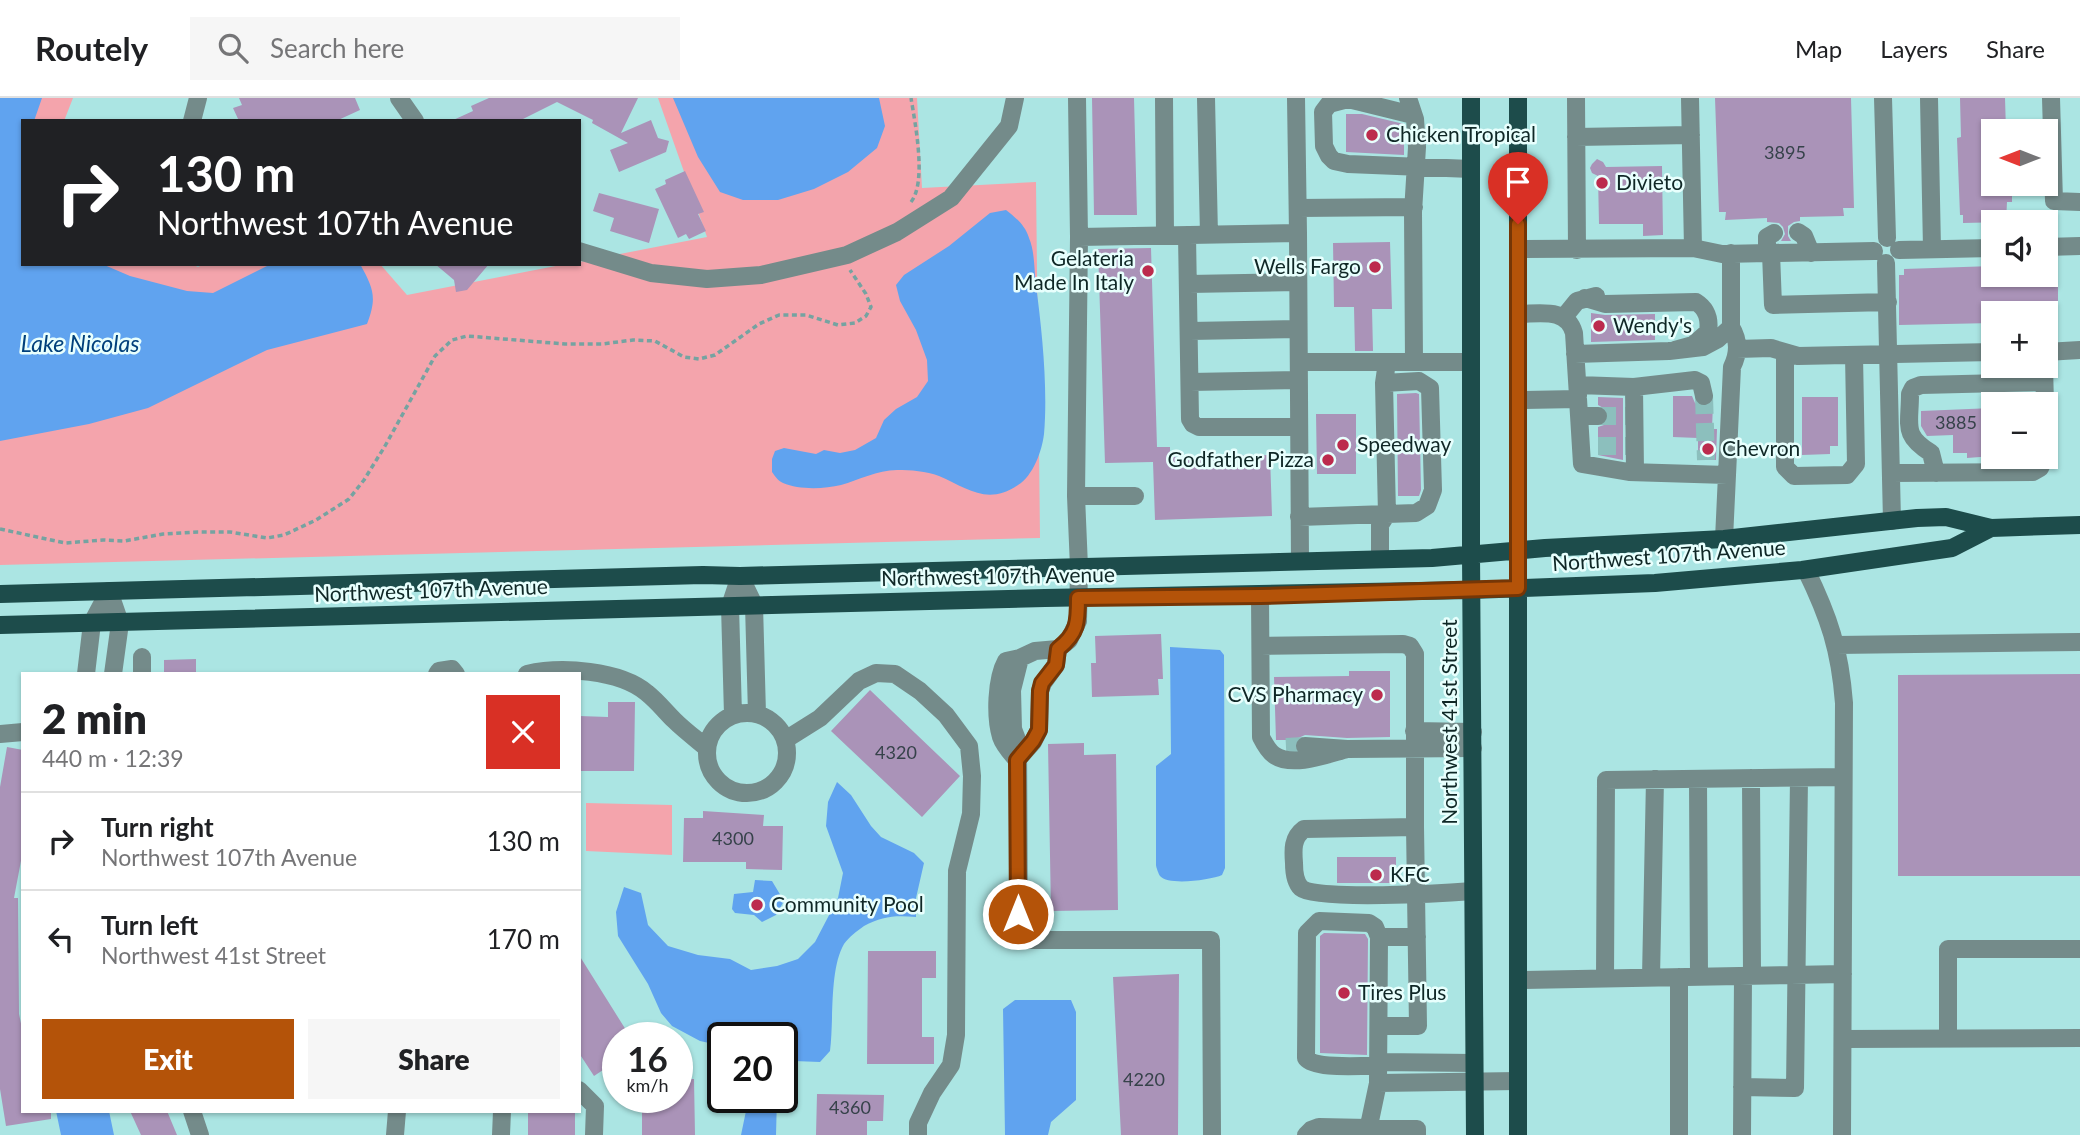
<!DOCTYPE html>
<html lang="en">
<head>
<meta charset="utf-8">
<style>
	body { margin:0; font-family:Lato,sans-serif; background:#f6f6f6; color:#202124; height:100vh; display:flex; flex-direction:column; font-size:26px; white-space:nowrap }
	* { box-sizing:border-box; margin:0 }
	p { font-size:23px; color:#757577 }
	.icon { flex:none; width:38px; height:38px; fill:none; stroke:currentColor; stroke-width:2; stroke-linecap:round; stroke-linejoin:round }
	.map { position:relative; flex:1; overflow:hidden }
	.drawer { position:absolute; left:21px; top:574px; width:560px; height:441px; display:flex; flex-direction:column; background:#fff; border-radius:0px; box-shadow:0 2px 5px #0004 }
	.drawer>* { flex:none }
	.guide { position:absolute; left:21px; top:21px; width:560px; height:147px; border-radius:0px; box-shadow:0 2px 5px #0004; background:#202124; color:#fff; overflow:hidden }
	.needle { width:46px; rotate:270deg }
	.fabs { position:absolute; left:1981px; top:21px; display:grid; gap:14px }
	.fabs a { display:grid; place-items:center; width:77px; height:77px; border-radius:0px; background:#fff; box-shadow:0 2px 5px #0004; font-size:35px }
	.speed { position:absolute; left:602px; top:924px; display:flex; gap:14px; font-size:35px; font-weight:700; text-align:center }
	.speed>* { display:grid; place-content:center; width:91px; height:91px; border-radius:50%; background:#fff; box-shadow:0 2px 5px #0004; line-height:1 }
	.speed small { font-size:18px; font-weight:400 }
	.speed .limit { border:4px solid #111; border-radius:10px; background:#fff; color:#111 }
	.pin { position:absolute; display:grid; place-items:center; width:60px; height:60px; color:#fff; margin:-72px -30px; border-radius:50% 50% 50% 0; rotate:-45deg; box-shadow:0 0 7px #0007 }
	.pin .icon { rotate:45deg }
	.me { position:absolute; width:77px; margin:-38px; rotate:0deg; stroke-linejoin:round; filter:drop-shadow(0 0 5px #0008) }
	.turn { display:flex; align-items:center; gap:24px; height:147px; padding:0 21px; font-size:32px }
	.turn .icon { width:91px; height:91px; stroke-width:2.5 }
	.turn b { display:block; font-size:49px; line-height:60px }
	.round { display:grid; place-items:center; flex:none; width:74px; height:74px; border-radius:0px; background:#f6f6f6 }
	.head { display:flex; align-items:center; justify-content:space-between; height:119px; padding:0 21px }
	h1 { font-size:42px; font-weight:800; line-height:52px }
	.cta { display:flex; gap:14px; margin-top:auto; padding:14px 21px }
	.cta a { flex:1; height:80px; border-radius:0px; background:#b45309; color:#fff; font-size:28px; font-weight:800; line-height:80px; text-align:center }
	.cta a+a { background:#f6f6f6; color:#202124 }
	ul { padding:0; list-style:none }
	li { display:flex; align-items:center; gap:21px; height:98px; padding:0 21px; border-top:2px solid #e0e0e0 }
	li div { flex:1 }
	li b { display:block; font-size:26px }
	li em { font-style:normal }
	header { display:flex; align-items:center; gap:42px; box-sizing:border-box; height:98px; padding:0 35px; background:#fff; border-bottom:2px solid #e0e0e0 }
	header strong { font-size:33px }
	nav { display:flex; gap:38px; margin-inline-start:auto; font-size:24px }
	.search { width:490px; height:63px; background:#f6f6f6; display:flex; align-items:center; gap:18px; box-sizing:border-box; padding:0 24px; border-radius:0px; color:#757577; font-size:26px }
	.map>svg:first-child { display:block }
	.green { fill:#f4a4ac }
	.water { fill:#60a3ef }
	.building { fill:#aa93b8 }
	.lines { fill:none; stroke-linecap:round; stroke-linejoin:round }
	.minor-tunnel { stroke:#8cbfbd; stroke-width:18; stroke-dasharray:18 9; stroke-linecap:butt }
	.path { stroke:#75a3a1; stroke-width:3.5; stroke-dasharray:5 3.5; stroke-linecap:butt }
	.minor { stroke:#748b8a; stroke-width:18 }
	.major { stroke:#1d4c4b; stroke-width:18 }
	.route-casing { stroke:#753606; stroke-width:18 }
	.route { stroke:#b45309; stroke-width:12 }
	.poi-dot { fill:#bc2b4d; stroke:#e8fffd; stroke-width:2.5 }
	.labels { text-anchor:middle; stroke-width:5; stroke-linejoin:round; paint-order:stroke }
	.number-label { font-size:18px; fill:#36424a }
	.poi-label { font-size:21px; fill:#0f2726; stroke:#e8fffd; text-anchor:start }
	.street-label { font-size:21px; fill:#0f2726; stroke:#e8fffd }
	.water-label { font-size:23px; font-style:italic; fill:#00407b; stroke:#e8fffd }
</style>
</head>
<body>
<header>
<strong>Routely</strong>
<div class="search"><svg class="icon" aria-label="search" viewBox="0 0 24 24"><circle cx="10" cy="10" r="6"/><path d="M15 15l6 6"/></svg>Search here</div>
<nav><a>Map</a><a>Layers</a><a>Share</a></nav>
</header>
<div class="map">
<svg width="2080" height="1037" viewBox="0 0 2080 1037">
	<rect width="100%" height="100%" fill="#abe5e3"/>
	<path class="green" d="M0,0h73l-9,23h-41v143h168l7,3 6,-3h176l27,31 159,-31h13v-2l128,-25 -49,-139h259l5,90 114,-6 4,356 -1040,27z
		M586,705l86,2v50l-86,-4z"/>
	<path class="water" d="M0,0h42l-8,23h-11v143h79l28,12 57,15 26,2 58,-29h89c14,25 17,34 7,60l-100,26 -119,58 -59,16 -89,17z
		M673,0h206l6,28 -8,22 -29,24 -34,17 -36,11h-35l-23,-8 -22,-35z
		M1006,112c10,8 19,15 23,28 6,14 5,32 7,47 6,46 12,103 8,149 -2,17 -11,42 -26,51 -31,21 -51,3 -79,-9 -13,-5 -28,-6 -42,-6 -20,0 -38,10 -56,15 -17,4 -42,5 -58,-2 -5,-2 -8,-7 -11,-11v-13l3,-8 9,-3 32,6 8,-4 16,3 15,-3 21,-12 8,-18 12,-11 21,-12 11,-16 -1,-21 -11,-30 -16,-29 -4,-16 8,-10 45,-29 41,-33z
		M1170,549l50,3 4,5 1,213 -3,7c-11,5 -54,11 -62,1 -1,-1 -4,-9 -4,-11v-99l15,-12z
		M837,684l14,13 20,31 10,11 33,16 10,10 -8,35v19c-20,-2 -34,-1 -52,9 -7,5 -15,11 -20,18 -15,26 -10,77 -14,107l-10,11 -26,-1 -12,13v-36h-59v8l-23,-5 -28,-15 -11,-13 -13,-29 -30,-48 -2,-24 8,-25 17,6 7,32 20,21 30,9 32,4 21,11 26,-4 21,-7 17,-17 23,-44 5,-25 -17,-47 2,-24z
		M755,782l17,1 12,20 -8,14 -14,7 -8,-7 -19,-2 -3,-4 2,-15 19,-2z
		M1015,902h56l5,12v88l-25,22 -3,13h-43l-2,-126z
		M743,999h34l-1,38h-35l5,-24z
		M56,1013h53l5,24h-53z"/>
	<path class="building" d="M239,0h116l5,12 -24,11h-97l-6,-13 9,-3z
		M489,0h149l-17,35 30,-13 7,18 11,3 -3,11 -47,20 -9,-22 18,-7 -36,-20 1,-3 -36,-18 -38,19h-68l22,-10 -2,-5z
		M1092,0h42l3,117h-43z
		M1715,0h136l3,110h-11l1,8 -44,1v4l-6,1 -6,4v10l3,5h-10l4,-7 -2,-7 -4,-4 -12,-1v-4l-42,2 1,-8h-7z
		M1960,0h45l1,33h-13v53h19v18h-5l-1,20 -43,1v-8h-3l-3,-77 4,-1z
		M1346,16h16l42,10v31l-58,-3z
		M1597,61l6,3 3,5 56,-1 1,69 -20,1v-12h-44l-1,-48 -6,-3 -2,-5 2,-4z
		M685,73l19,41 -6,2 8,17 -17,8 -3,-5 -8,4 -23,-49 11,-5 -1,-4z
		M599,95l60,16 -10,34 -39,-12 4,-13 -21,-7z
		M1390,144l2,67h-20l1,42h-18l-1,-44h-20l-1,-64z
		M1151,150l6,199h13v10l100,-2 2,61 -117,4 -2,-58 -48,1 -7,-214z
		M435,166h54l-22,26 -11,2 -2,-12z
		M1993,168v9h65v38h-65v10l-94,2v-50h5v-6z
		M1591,215l14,2 50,-1v26l-64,2z
		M1416,295l3,1 2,96 -2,6h-21l-1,-102z
		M1673,298h19l3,7 6,4h6l6,-4 -1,26h5l-1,31 -18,-1v-21l-25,-1z
		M1598,299l25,1v62l-25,-5v-28l6,-2 5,-8 -2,-7 -9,-5z
		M1802,299h36v49h-8v8l-28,1z
		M1993,310v48l-26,2v-5h-14v-18l-26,1 -6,-10v-15z
		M1316,316h40v60h-39z
		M1161,536l2,45h-5l1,16 -67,2 -1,-34h5l-1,-27z
		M196,561v15h-32v-14z
		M1349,573h41v66l-43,1 -42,-3 -9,4 -2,10 -8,-1v-8h-10l-2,-63 75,-1z
		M2080,576v202h-182v-201z
		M870,592l90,86 -38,41 -91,-86z
		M608,604h27l-1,69h-55v-55l29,1z
		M1084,645v12l32,-1 2,156 -67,1 -3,-167z
		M7,649l16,3v100l-9,48h4l1,116 4,19v78h28v8l-45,7 -6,-37v-302z
		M703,713l61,4 -1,11h20l-1,44 -36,-1v-7h-63l1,-44h19z
		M1337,759h59v26h-59z
		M1324,835l41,1 3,5 -1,116 -47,-2v-117z
		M868,853h68v27h-14v59h12v27h-67z
		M579,857l52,83h-13v22l-24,16 -15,-23z
		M1179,876l-1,161h-57l-8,-158z
		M677,981h17l1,56h-53v-38h35z
		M817,996l67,1 -1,26h-16v14h-51z
		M130,1013h37l10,24h-36z
		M528,1013h47v24h-47z"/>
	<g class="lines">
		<path class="minor-tunnel" d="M1704,298l2,64
			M1598,318h30
			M1598,348h30
			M1286,649l19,-1"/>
		<path class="path" d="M911,104c16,-20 4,-79 0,-104
			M0,431l65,14 38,-3 21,1 39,-7 35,-2h32l37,6 17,-3 32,-15 33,-21 15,-19 21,-34 50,-90 17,-16 15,-4 98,8h37l31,-4 22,1 29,16 15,2 16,-4 44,-31 20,-9h27l32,10 17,-2 11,-7 5,-9 -5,-13 -16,-24"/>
		<path class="minor" d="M399,0l16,23
			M1164,0l1,137
			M1206,0l3,137
			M1296,0l2,135
			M1408,0l7,21 2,28 -4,65 1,149
			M1576,0l1,152
			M1690,0l3,150
			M1883,0l4,140
			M1929,0l3,151
			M2051,0l3,103 26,1
			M1413,17l-65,-16 -19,5 -6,8 1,34 5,10 5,5 14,3 123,5
			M192,23l6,-23
			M1576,39l115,-2
			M1298,110l116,-1
			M1798,134l6,4 7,17
			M1187,137l3,184 3,5 6,3h100
			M1079,139l219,-4 2,328
			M2046,149l34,-1
			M1518,151l175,-1 29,6 152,-3
			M1899,152l94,-2
			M579,153l72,22 56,6 54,-4 86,-20 50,-23 54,-34 58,-72 6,-28
			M1767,155v-16l7,-4
			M1771,155l2,52 115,-3
			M1886,165l6,258
			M1189,186l109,-2
			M1585,200l20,6 91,-2c11,7 14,17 12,30l-15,13 -18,5
			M1518,216c21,0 49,-7 56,19l4,63
			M1564,219l13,-16 19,-5
			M1190,233l108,-2
			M1737,251l34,-1 27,8 195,-4
			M2046,254l34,-2
			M1785,255v114l9,9 53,-1 9,-11 -2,-109
			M1575,256l94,-3 34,-4 15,-8 13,-12
			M1299,264h172
			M2044,268l1,38
			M1190,284l109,-2
			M1578,287l56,2 1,85
			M1634,289l61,-7 6,3 3,13
			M1519,302l59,-1 4,65 47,8 98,3 -3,64
			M1579,318h19
			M1891,375l142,-1 7,-4 5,-11
			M1936,375l-5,-20c-29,-18 -21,-27 -21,-59l3,-6 8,-3 123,-3
			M1727,377l5,-108c7,-14 7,-27 -1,-40v-74
			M1076,398h59
			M1299,419l117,-4 11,-7 6,-16 -3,-102 -11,-7 -35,2
			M1380,461v-34l7,-11 -3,-131 3,-21
			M1806,472c23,47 34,80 38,133l-2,432
			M740,478l14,29 3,109
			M109,493l11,32 -7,51
			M1260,498l1,141c3,6 7,14 13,18 19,13 54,-1 73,-6
			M1836,547l244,-3
			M1261,548l142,-2 7,2 5,8v173l3,199h-39
			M1020,560l-8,32 1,39 5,13 1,198h192l1,195
			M86,576l6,-51 17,-32
			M142,576v-17
			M437,576l2,-3 13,-2 4,5
			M527,576c34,-8 93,-4 120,19 10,8 18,18 27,27 10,10 22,19 33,28
			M707 655a40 40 0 1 1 80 0a40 40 0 1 1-80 0Z
			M733,617l-3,-109 10,-30
			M1414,633l59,1
			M0,636l23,-2
			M785,642l35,-22 39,-37 17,-8 19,1 25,17 26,24 23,31 3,30 -1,38 -14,57 -1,164 -5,30 -19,28 -14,30v12
			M1305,648l42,3 126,-1
			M1017,662c-6,-7 -13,-14 -16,-23 -6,-20 -5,-58 5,-76l14,-3 15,-7 23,-2 11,-9 9,-19 1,-54 -3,-71 3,-259 -2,-139
			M1017,662l16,-18 6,-12 1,-39 3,-8 13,-18 2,-16
			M1751,680l1,198
			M1698,681l1,198
			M1415,729l-111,2c-12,9 -11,21 -10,34 0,9 1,19 7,25 15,13 146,5 172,3
			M1651,879l4,-198
			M1679,879v158
			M1605,880l1,-198 237,-3
			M1518,882l325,-6
			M1843,941l237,-1
			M1948,941v-90h132
			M1378,964l96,1
			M1378,968c-16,-1 -62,4 -72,-8l1,-125 12,-12 50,2 6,4 4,10h38
			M1378,985l140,-2
			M1742,989l53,1 4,-310
			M579,992l16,16 -1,29
			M192,1013l8,24
			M395,1037l2,-24
			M501,1037l1,-24
			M1306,1037l5,-5 8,-3 98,2v6
			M1367,1037l11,-52 1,-146
			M1742,1037l1,-159"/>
		<path class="major" d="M1471,0v456l4,581
			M0,496l703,-19 37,1 692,-18 113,-10 179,-9 193,-21 29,-1 45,11 89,-3
			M0,527l1045,-27 427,-8 183,-7 147,-13 150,-22 39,-20
			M1518,1037v-1037"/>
	</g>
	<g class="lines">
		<g class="route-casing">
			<path id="route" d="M1018,816l-1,-154 16,-19 6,-11 1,-39 2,-8 14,-18 2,-16c20,-16 20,-27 20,-51l182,-2 258,-8v-364"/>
		</g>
		<use href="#route" class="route"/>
	</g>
	<g class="poi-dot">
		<circle cx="1372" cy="37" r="7"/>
		<circle cx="1602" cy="85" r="7"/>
		<circle cx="1375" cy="169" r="7"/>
		<circle cx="1148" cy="173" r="7"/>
		<circle cx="1599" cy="228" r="7"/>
		<circle cx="1343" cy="347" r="7"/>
		<circle cx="1708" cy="351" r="7"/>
		<circle cx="1328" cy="362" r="7"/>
		<circle cx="1377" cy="597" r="7"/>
		<circle cx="1376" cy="777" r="7"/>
		<circle cx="757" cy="807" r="7"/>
		<circle cx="1344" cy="895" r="7"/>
	</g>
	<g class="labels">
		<g class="number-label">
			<text x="1785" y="61">3895</text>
			<text x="1956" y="331">3885</text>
			<text x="896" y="661">4320</text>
			<text x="733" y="747">4300</text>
			<text x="1144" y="988">4220</text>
			<text x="850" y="1016">4360</text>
		</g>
		<g class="poi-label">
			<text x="1386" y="44">Chicken Tropical</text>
			<text x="1616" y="92">Divieto</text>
			<text x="1134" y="168" text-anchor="end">Gelateria<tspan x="1134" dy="24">Made In Italy</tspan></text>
			<text x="1361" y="176" text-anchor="end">Wells Fargo</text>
			<text x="1613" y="235">Wendy's</text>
			<text x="1357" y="354">Speedway</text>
			<text x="1722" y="358">Chevron</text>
			<text x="1314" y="369" text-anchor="end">Godfather Pizza</text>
			<text x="1363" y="604" text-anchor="end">CVS Pharmacy</text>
			<text x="1390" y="784">KFC</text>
			<text x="771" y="814">Community Pool</text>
			<text x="1358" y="902">Tires Plus</text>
		</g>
		<g class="street-label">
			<text transform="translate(1669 458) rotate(-4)" y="7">Northwest 107th Avenue</text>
			<text transform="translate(998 479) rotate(-1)" y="7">Northwest 107th Avenue</text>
			<text transform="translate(431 493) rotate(-2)" y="7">Northwest 107th Avenue</text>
			<text transform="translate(1450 624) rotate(-90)" y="7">Northwest 41st Street</text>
		</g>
		<g class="water-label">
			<text x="80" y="254">Lake Nicolas</text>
		</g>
	</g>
</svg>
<div class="fabs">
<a><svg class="needle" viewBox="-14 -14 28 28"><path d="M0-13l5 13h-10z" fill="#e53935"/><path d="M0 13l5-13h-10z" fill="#757577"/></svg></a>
<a><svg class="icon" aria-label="sound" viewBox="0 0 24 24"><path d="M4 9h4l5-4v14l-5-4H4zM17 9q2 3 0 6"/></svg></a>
<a>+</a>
<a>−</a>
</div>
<div class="speed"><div>16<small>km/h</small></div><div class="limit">20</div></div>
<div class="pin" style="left:1518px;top:126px;background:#d93025"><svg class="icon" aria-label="arrive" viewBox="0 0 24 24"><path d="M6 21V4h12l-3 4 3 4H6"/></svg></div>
<svg class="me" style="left:1018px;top:816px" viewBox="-20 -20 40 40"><circle r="17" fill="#b45309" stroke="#fff" stroke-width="3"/><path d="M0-11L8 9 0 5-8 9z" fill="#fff"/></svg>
<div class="guide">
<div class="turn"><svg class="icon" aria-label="right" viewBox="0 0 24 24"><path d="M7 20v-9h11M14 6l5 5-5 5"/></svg><div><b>130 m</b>Northwest 107th Avenue</div></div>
</div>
<section class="drawer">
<div class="head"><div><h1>2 min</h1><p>440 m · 12:39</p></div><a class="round" style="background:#d93025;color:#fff"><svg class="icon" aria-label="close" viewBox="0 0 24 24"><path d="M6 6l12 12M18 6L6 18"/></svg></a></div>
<ul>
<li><svg class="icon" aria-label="right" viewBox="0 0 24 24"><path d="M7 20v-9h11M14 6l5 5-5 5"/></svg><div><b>Turn right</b><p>Northwest 107th Avenue</p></div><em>130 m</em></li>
<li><svg class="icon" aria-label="left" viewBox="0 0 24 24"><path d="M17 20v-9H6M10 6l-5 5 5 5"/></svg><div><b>Turn left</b><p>Northwest 41st Street</p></div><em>170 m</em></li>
</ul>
<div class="cta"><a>Exit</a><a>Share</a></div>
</section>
</div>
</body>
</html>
